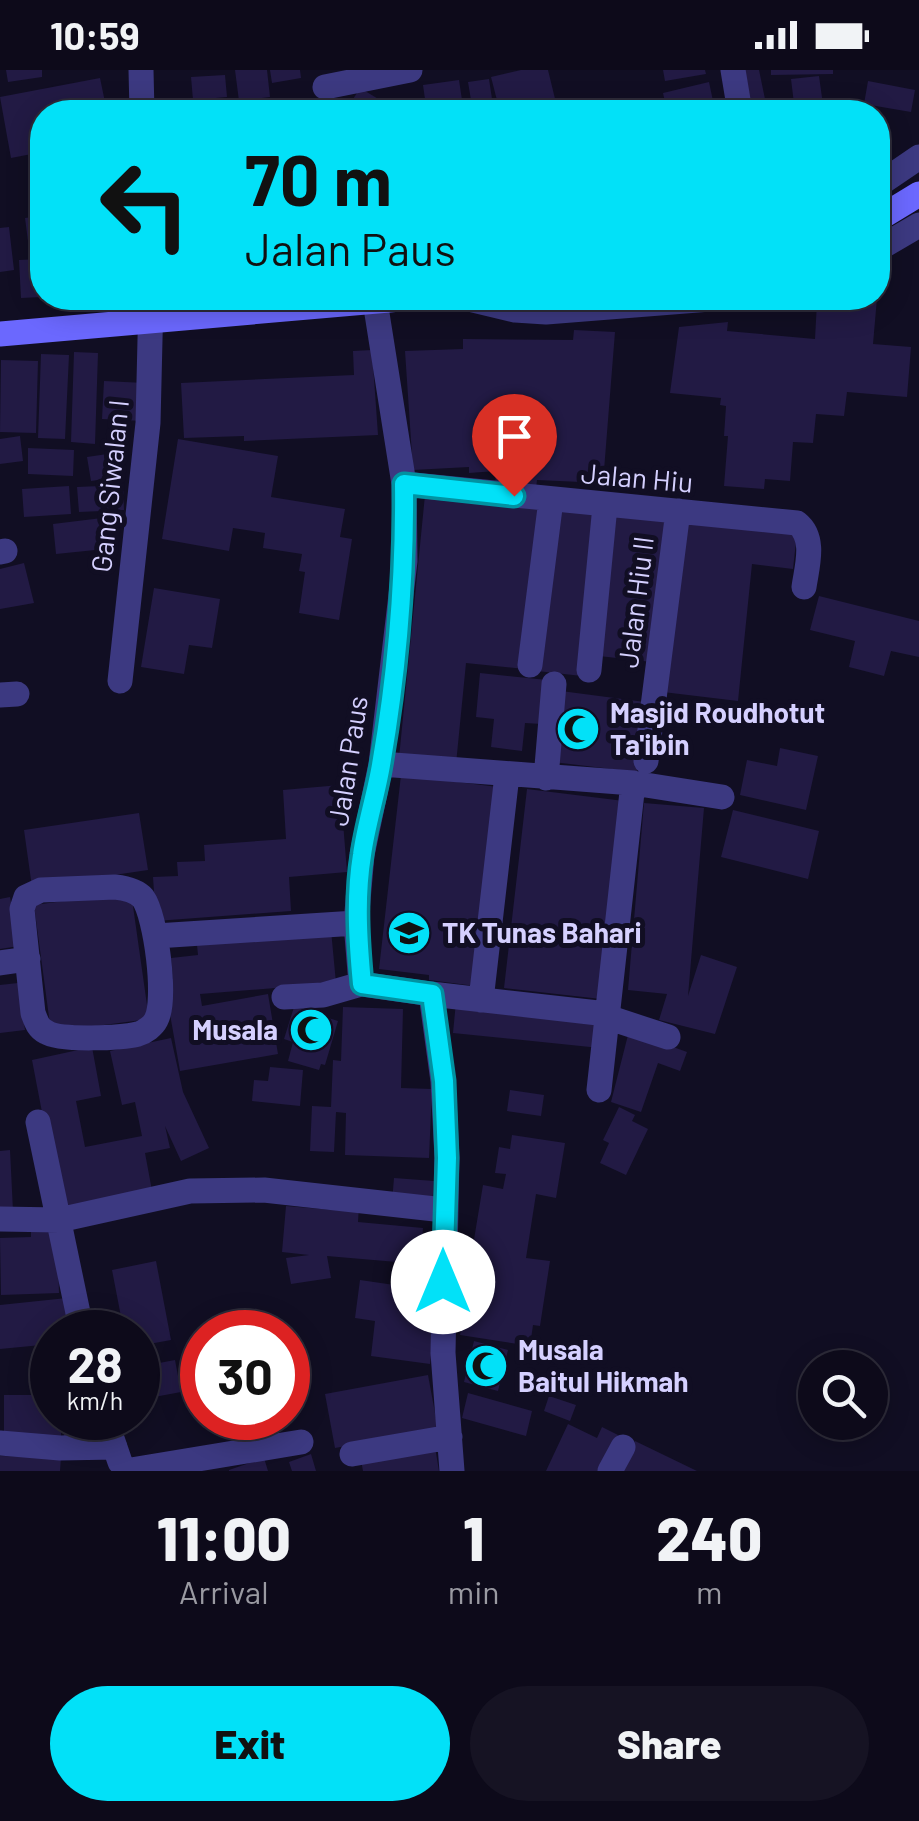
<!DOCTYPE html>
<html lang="en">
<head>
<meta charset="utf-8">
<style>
	body { margin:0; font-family:Barlow,sans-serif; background:#161323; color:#f1f3f6; height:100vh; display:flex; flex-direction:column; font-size:38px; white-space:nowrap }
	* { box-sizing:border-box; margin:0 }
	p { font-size:32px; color:#9a9aa2 }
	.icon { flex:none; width:55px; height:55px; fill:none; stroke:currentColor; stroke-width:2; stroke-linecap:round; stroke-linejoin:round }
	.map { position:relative; height:1401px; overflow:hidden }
	.details { display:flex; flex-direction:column; background:#0d0a1a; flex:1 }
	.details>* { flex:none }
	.top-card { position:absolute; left:30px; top:30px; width:860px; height:210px; border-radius:40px; box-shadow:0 5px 25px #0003,0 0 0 2px #2d2b39; background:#02e1f8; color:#111; overflow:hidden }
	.tools { position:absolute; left:798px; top:1280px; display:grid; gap:20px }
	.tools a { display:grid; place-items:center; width:90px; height:90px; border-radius:50%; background:#0d0a1a; box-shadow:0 5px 25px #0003,0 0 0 2px #2d2b39; font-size:50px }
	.speed { position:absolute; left:30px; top:1240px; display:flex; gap:20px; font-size:50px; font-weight:700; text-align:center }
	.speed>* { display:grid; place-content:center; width:130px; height:130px; border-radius:50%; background:#0d0a1a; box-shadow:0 5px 25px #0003,0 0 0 2px #2d2b39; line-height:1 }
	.speed small { font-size:25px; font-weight:400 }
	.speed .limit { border:15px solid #d22; background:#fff; color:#111 }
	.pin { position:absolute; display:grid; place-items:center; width:85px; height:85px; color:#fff; margin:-102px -42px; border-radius:50% 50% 50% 0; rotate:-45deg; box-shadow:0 0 10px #0007 }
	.pin .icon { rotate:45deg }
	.me { position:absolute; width:110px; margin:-55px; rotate:0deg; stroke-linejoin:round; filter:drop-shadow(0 0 8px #0008) }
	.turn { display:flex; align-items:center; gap:35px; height:210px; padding:0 50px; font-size:45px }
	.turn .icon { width:130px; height:130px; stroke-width:2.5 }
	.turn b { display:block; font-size:70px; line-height:85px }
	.eta { display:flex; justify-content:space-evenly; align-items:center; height:170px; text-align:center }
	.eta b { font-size:60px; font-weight:800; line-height:70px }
	.primary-button { display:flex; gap:20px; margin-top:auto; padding:20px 50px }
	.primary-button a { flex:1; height:115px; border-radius:60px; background:#02e1f8; color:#111; font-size:40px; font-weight:800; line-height:115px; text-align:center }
	.primary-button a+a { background:#161323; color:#f1f3f6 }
	.status { display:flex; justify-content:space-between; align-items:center; height:70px; padding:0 50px; background:#0d0a1a; direction:ltr }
	.status svg { height:28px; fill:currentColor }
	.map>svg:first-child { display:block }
	.building { fill:#221a44 }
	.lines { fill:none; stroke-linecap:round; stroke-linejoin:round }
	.minor { stroke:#3c3981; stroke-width:25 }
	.tertiary { stroke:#3c3981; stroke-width:25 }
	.secondary { stroke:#6b68fe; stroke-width:25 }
	.route-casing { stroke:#0192a1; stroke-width:25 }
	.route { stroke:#02e1f8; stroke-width:18 }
	.labels { text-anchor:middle; stroke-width:10; stroke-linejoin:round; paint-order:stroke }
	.street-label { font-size:28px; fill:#d5d0ff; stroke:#110e23 }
	.poi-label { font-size:28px; font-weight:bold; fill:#d5d0ff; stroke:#110e23; text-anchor:start }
</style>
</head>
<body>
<div class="status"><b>10:59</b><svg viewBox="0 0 49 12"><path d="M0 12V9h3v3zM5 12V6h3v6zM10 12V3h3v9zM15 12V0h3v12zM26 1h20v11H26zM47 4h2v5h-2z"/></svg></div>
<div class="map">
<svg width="919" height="1401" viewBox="0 0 919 1401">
	<rect width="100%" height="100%" fill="#110e23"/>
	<path class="building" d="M6,0h36v7l-34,5z
		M235,0h32l3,27 -31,4z
		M270,0h30l1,8 -29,5z
		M521,0h27l9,37 -25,5h-32l-9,-35z
		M663,0h42l1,4 -41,7z
		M743,0h16l7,34 -15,3z
		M771,0h62v4l-62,1z
		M225,5l2,22 -34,3 -2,-23z
		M819,6l5,36h-29l-4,-33z
		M100,8l7,34h-65v40l-31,6 -11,-61z
		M489,9l5,33h-21l-5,-30z
		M459,10l3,20 -36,6 -3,-21z
		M868,11l47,9 -4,22 -47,-8z
		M709,12l4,19 -46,10 -4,-18z
		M360,18l40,24h-55z
		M42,146v31l-13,2 -4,-31z
		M9,157l5,43 -14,2v-44z
		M42,189v38l-21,1 -2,-38z
		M854,228h23l-4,46 38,3 -4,50 -60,-5 -3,24 -28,-2 -3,29 -20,-1 -3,39 -25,-2 -1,10 -40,-3 4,-50h-4l2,-30 -6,-1 1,-7 -51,-5 9,-66 49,-5 -1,9 88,8 2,-37 37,3z
		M574,260l41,2 -12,151 -66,-3 -1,9 -41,-2 1,-16 -27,2v-6l-56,3 -8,-119 58,-2v-10l110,1z
		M372,280l6,85 -134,6v-5l-60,2 -3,-55 173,-8 -1,-24z
		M74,282l24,1 -3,91 -24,-2z
		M41,284l28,1 -4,84 -27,-1z
		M1,290l37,1 -2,72 -36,-1z
		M104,311l41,2 -2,38 -41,-2z
		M20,366l3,25 -23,3v-25z
		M178,369l100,17 -7,41 74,12 -5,28 12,2 -13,81 -40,-7 6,-41 -6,-1 3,-17 -39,-6 2,-15 -32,-5 -4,23 -67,-12z
		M28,378l46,2 -1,26 -45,-2z
		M121,382l3,24 -33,5 -4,-24z
		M123,415l1,25 -45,2 -2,-25z
		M69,416l2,28 -47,3 -2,-28z
		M425,425l116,12 -16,162 -59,-6 -10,101 -57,-6z
		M554,436l45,5 -17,165 -45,-5z
		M614,442l53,5 -15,145 -53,-6z
		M102,448l3,31 -49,5 -3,-30z
		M682,450l115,13 -4,36 -41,-5 -14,137 -75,-9z
		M24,493l10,40 -34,6v-40z
		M154,518l66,11 -8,49 -23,-3 -5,29 -43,-7z
		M819,526l100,25v36l-28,-6 -7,25 -35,-9 6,-26 -45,-11z
		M480,603l67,7 -5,44 -17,-1 -3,28 -31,-4 3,-28 -18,-2z
		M561,621l84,11 -8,70 -84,-10z
		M780,678l38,8 -12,54 -66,-15 7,-35 30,6z
		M401,705l97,12 -23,199 -46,-6v-5l-50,-6z
		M340,715l7,87 -58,5 2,34 -135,10 -3,-44 25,-1 -1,-14 28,-1 -1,-16 82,-6 -3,-49z
		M527,719l97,12 -23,198 -97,-11z
		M644,733l60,5 -16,188 13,-41 36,12 -22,67 -56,-14 8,-26 -39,-4z
		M733,740l86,21 -11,48 -87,-22z
		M139,743l9,57 -116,17 -8,-57z
		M131,822l18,127 -98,13 -17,-127z
		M10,827l9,49 -19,3v-50z
		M331,860l5,53 -136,11 2,12 66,-12 10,60 -98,17 -16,-91 9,-1 -2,-21 27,-3 -1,-10z
		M18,913l7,47 -25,3v-48z
		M456,932l147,15 -3,31 -147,-15z
		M294,937l44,14 -13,44 -4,-1 -2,6 -31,-9 5,-19 -9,-3z
		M343,937l60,2 -2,79 31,1 -3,69 -84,-3 1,-42 -10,-1 -2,40 -24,-1 2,-45 19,1 2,-47 8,1z
		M629,961l58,21 -7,19 -22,-8 -17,49 -30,-10z
		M171,968l12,54 26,56 -28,13 -16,-35 5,22 -25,5 8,43 -85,16 -18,-58 -18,-94 60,-13 9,49 -25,5 9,46 57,-11 -7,-34 -13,3 -12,-54z
		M270,997l33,3 -3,36 -48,-5 2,-21 14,1z
		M510,1020l34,5 -3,21 -34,-5z
		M619,1037l16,8 -3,6 16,8 -22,46 -26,-12 9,-20 -6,-3z
		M512,1065l53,8 -9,55 -20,-4 -10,64 24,3 -10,65 -7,-1 -3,21 -70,-11 4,-21 8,1 4,-25 -10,-2 17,-103 20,4 3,-15 -11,-1 4,-26 11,2z
		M10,1080l3,61 -13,1v-61z
		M394,1108l40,3 -2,24 -40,-3z
		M359,1135l-1,17 65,6 -3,36 -93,-8 4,22 -40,6 -5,-26 23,-3 -27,-3 4,-46 47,4z
		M57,1159l2,64 -58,2 -1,-57 31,-1v-7z
		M156,1191l15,79 -33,6v-14h-34l19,-5 -11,-57z
		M360,1210l62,9 -5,38 17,3 -4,34 -59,-8 4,-35 -20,-3z
		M67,1228l3,34h-18v12l-52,5v-44z
		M474,1271l34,9 -10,41 -34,-9z
		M175,1290l6,32 -43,8v-33z
		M428,1305l10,54 -103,19 -10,-54z
		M468,1323l64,18 -6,25 -64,-18z
		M4,1325h48v23h9v22h-57z
		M549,1326l27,9 -6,16 -26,-10z
		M63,1348h28l1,18 -28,2z
		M568,1354l29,14 5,-11 16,8 -17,36h-55z
		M635,1371l62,30h-76z
		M435,1377l4,24h-76l-2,-11z
		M311,1384l5,17h-24l-3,-9z
		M0,1386l61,1 -1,14h-60z
		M264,1388l4,13h-39v-1z"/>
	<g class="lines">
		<path class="minor" d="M141,0l1,42
			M733,0l7,42
			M325,17l85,-17
			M375,231l29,183 1,77 -24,203 -19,91 -6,68 5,61 70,10 12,87 4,77 -4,195 9,118
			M404,414l393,39c19,15 10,43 7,64
			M0,482l5,-1
			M530,595l21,-165
			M589,600l16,-164
			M120,611l28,-258 3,-125
			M0,625l17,-1
			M646,691l32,-250
			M381,694l252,19 89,14
			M546,708l8,-94
			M115,817c9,1 21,3 28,11 13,18 24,102 13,122 -3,6 -11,12 -18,14 -16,4 -78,7 -92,-2 -8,-4 -10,-11 -13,-19l-11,-104 4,-12 15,-7z
			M156,866l200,-13
			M0,893l28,-4
			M431,924l176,20
			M284,927l39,-2 38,-11
			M481,930l26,-225
			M607,947l61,20
			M599,1020l34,-307
			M38,1052l44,210
			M0,1149l59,1 131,-29 74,-1 180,20
			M105,1348l15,44
			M0,1373l60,5 55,-1
			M352,1384l98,-17
			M125,1401l176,-29
			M610,1401l13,-24"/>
		<path class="tertiary" d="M878,115l41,-28
			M878,179l41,-24
			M465,228l50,12 31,2 177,-14"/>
		<path class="secondary" d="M878,149l41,-25
			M0,264l412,-36"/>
	</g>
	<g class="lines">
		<g class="route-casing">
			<path id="route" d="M443,1212l4,-124 -3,-77 -12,-87 -70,-10c-4,-43 -7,-86 0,-129 4,-30 14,-60 19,-90 16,-92 24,-188 23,-281l110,12"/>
		</g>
		<use href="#route" class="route"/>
	</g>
	<defs>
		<g id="mosque-disc" transform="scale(2.25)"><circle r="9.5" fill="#02e1f8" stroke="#110e23"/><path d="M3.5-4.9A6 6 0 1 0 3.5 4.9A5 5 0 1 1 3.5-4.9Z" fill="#111"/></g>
		<g id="school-disc" transform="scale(2.25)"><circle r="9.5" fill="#02e1f8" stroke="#110e23"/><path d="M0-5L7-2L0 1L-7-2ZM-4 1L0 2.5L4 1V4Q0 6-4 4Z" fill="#111"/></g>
	</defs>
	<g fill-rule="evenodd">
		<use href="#mosque-disc" x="578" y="659"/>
		<use href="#school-disc" x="409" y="863"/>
		<use href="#mosque-disc" x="311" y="960"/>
		<use href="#mosque-disc" x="486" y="1296"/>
	</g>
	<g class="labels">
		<g class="street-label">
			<text transform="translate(637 408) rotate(5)" y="10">Jalan Hiu</text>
			<text transform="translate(110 416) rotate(-84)" y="10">Gang Siwalan I</text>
			<text transform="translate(636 532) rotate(-83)" y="10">Jalan Hiu II</text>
			<text transform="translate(348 691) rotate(-81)" y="10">Jalan Paus</text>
		</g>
		<g class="poi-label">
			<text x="610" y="653">Masjid Roudhotut<tspan x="610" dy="32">Ta'ibin</tspan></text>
			<text x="442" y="873">TK Tunas Bahari</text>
			<text x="278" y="970" text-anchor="end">Musala</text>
			<text x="518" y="1290">Musala<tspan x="518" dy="32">Baitul Hikmah</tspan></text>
		</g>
	</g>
</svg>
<div class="tools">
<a><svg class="icon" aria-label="search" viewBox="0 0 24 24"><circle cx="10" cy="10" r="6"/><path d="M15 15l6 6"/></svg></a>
</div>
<div class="speed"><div>28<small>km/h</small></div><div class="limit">30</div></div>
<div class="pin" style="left:514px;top:426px;background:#d93025"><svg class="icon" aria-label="arrive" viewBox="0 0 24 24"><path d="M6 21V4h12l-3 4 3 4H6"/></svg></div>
<svg class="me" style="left:443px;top:1212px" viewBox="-20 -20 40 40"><circle r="19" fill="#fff"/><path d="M0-13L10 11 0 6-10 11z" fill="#02e1f8"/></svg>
<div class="top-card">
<div class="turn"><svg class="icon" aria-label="left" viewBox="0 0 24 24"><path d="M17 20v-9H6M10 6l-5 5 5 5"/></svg><div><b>70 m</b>Jalan Paus</div></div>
</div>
</div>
<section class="details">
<div class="eta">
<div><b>11:00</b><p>Arrival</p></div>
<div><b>1</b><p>min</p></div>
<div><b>240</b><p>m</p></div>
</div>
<div class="primary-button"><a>Exit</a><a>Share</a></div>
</section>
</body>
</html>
